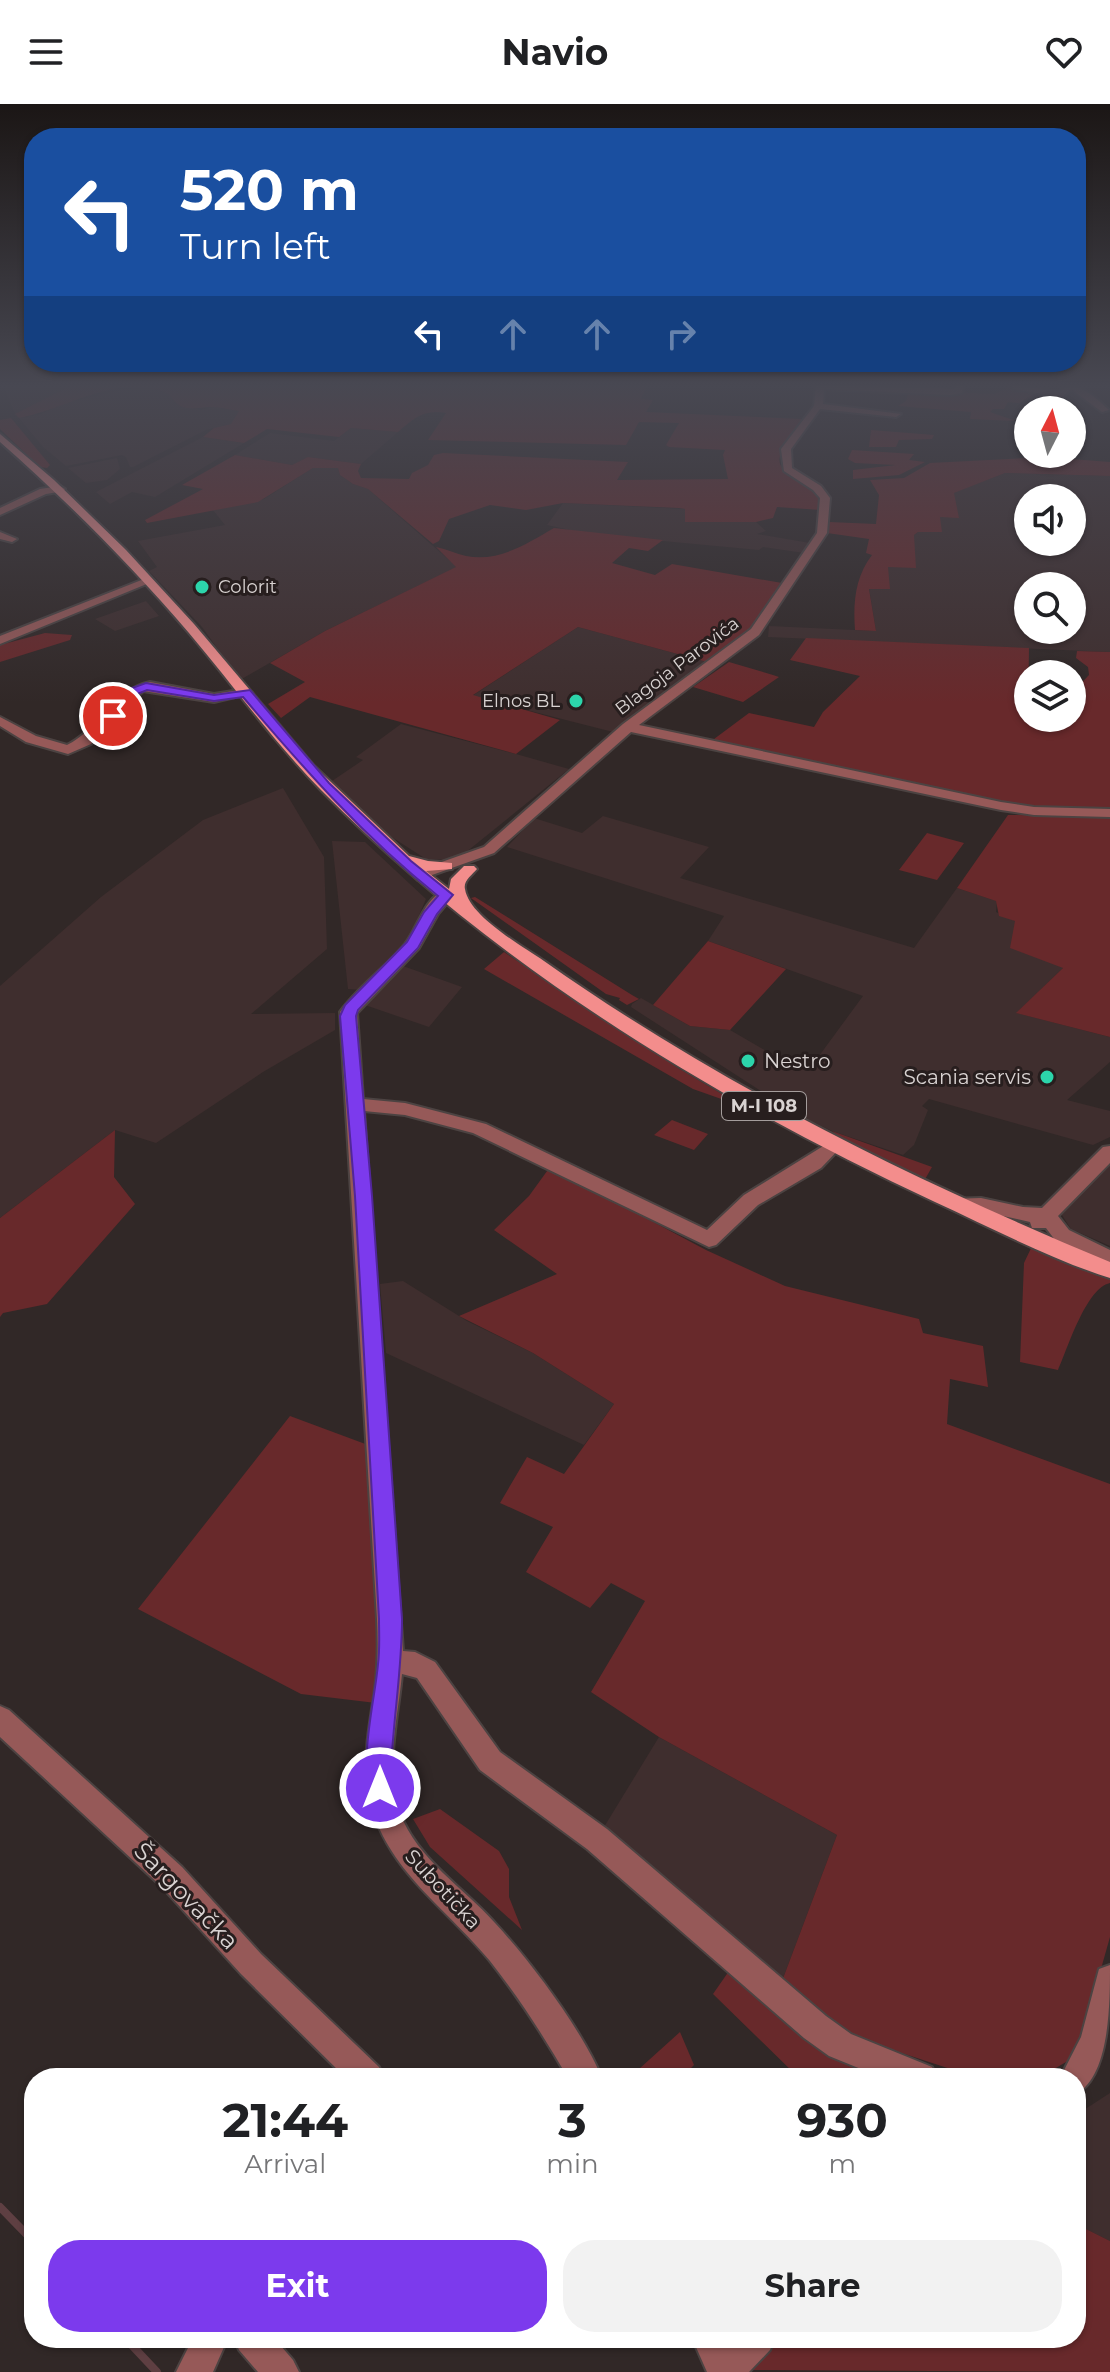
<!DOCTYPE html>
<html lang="en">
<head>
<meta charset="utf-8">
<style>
	body { margin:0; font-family:Montserrat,sans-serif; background:#f2f2f2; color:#202124; height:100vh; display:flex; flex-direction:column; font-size:30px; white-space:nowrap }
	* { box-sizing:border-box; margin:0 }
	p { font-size:26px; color:#757577 }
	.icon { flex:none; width:44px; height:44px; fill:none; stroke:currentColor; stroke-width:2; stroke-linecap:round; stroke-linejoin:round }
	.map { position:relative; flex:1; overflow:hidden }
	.panel { position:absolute; left:24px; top:1964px; width:1062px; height:280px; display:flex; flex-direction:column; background:#fff; border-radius:32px; box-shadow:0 2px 6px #0004 }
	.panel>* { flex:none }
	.hud { position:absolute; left:24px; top:24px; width:1062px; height:244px; border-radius:32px; box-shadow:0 2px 6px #0004; background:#1a4fa0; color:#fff; overflow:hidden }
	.needle { width:52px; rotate:6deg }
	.tools { position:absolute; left:1014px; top:292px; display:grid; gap:16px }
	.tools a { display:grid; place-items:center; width:72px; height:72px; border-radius:50%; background:#fff; box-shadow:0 2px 6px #0004; font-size:40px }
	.pin { position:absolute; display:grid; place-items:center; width:68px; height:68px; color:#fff; margin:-34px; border:4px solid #fff; border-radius:50%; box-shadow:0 2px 8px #0007 }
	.me { position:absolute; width:88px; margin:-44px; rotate:0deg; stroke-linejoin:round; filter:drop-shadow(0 0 6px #0008) }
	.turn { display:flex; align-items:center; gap:28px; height:168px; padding:0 24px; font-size:36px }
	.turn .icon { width:104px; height:104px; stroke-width:2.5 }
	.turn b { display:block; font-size:56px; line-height:68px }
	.lanes { display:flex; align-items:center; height:76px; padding:0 24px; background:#0003; justify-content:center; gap:40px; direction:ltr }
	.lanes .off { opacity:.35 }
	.eta { display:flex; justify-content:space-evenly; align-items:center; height:136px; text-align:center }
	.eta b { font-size:48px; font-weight:700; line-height:56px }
	.button { display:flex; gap:16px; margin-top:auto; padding:16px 24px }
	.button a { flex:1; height:92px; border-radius:32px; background:#7c3aed; color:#fff; font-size:32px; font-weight:700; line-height:92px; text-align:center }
	.button a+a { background:#f2f2f2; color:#202124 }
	header { display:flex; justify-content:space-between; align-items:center; height:104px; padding:0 24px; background:#fff; font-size:36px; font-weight:700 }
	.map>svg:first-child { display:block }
	.built { fill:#3f2e2e; fill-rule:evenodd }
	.green { fill:#68292b }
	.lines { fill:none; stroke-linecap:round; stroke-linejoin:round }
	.stream { stroke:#5e3f42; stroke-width:8 }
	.minor-casing { stroke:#4c4342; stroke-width:4 }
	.major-casing { stroke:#4c4342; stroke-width:4 }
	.minor { fill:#965958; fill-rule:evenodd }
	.major { fill:#f38d8c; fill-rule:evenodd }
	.route { fill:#7c3aed; stroke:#51269a; stroke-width:2 }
	.poi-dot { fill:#2cd5ab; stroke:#271e1e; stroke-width:3 }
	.labels { text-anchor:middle; stroke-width:6; stroke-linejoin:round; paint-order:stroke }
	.far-poi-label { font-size:18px; fill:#d9d3d2; stroke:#271e1e; text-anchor:start }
	.far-street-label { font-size:18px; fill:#d9d3d2; stroke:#271e1e }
	.shield { fill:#271e1e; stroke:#a49d9c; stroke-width:2 }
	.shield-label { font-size:18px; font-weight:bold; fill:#d9d3d2 }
	.poi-label { font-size:20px; fill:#d9d3d2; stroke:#271e1e; text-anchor:start }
	.street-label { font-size:20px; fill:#d9d3d2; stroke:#271e1e }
	.near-street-label { font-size:24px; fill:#d9d3d2; stroke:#271e1e }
</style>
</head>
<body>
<header><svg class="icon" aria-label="menu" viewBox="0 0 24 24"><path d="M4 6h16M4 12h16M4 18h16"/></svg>Navio<svg class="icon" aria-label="heart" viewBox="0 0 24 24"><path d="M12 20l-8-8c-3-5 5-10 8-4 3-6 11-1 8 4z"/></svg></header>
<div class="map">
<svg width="1110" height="2268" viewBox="0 0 1110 2268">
	<rect width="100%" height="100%" fill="#312827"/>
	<path class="built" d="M3,281h69l-57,29z
		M141,282l29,8 5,10 26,6 11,-3 28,4 -9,13 -25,6 -73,37h-3l-4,-10 -4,-2 -56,11 -23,-19 -24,-29 22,-4 22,-11z
		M351,324l47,4 -37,32 -53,-7 -16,8 -57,-10 35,-22 64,8z
		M203,333l41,6 -89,54 -23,-5 -22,12 -14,-12z
		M117,354l3,11 -13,11 -21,3 -18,-15z
		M313,364h25l2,7 13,9 15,5 89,78 -132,64 -85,49 -38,-53 -53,-56 8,-4 -19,-26 87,-16 -12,-15 51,-11z
		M1005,369l105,3v176l-342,-15 1,-11 107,5 -7,-43 45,-53 25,-18 14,-24zM1028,394h44v44h-44zM1028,482h44v44h-44z
		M563,399l122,6 1,13h70l10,9 -9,3 53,9 -6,10 -41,-6 -4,3 -171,-16 -41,-9z
		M146,497l13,15 -44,15 -20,-12z
		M578,523l129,35 -94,70 -141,-36z
		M401,620l115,30 53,15 -104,84 -17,7 -22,-1 -36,-23 -58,-55 31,-21 -7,-3z
		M283,684l41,69 3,92 -76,65 84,-1v17l-72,42 -107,71 -41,-13 -115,88v-232l101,-89 102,-77z
		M603,712l106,31 -29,31 234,70 43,-60 40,13 -1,11 19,9 48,47 -46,45 93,24v25l-43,38 43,11v26l-17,8 -164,-46 -7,7 6,4 -14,35 -11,10 -71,-24 -34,-16 -167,-108 1,-3 9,-6 49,28 40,4 57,33 21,8 55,-75 -155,-55 16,-25 -217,-69 27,-29 48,15z
		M332,737l33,1 61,57 -20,47 -44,44 -14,-1z
		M403,862l59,21 -33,40 -64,-22z
		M1108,1059l2,1v82l-39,-17 -11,-17z
		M403,1177l64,40 66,32 81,51 -30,41 -198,-92 -6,-69z
		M659,1633l178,98 -55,146 -181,-149z
		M1110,1989v148l-34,-17v-109z"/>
	<path class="green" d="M72,281h575l-6,14 12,1 -7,12 156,7c-44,62 -16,40 20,81l-1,10 -44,-3 -4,11 -17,4h-71v-13l-6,-1 -116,-5 -37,7 -36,-5 -41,14 -10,22 -6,3 -65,-55 -15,-5 -13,-9 -2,-7h-25l-55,34 -111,21 -2,-3 58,-31 -21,-4 53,-30 57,10 16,-8 53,7 -3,7 3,7 48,1 3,-6 16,-8 6,-10 9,-2 185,9 -11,18 111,-1 -5,-24 2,-5 -56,-3 -3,-2 13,-22 -40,-1 -13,23 -198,-5 18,-27c-22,-4 -32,5 -48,19l-47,-4 -12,9 -72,-8 -23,14 -41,-6 11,-9 17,-4 8,-13c-8,-1 -19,-4 -28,-4 -18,1 -31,6 -42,-13 -49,-23 -102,15 -150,24l-4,-4z
		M1011,282l30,6 -22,11 -11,-1 -4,7h-11l-3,3 26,9 -46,-2 1,-7 -73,-6 8,-5 3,-11 86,4z
		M11,314l39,47 -3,3 -7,-1 -40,-38v-9z
		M871,326l63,5 -2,4 -33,1 -3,7h-27z
		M852,346l62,4 -5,6 16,2 -26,13 -46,4v-9l43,-5 -41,-2 -7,-4z
		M1045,353l65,5v14l-105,-3 -51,20 5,25 -19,-1 2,15h-24l-4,3 2,33 -28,-1 2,22h-21l7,42 -21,-1c-2,-27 0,-53 17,-75l-6,-2 3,-14 -42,-6 2,-11 47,2 3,-29 -9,-15 34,-2 26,-15z
		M554,424l109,12 -15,11 -19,-3 -17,15 43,12 17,-11 110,19 -25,40 -50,39 -129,-35 -105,68 87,25 -44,34 -206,-57 -29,21 -13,-14 37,-22 -35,-19 55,-32 131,-64 -20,-20c11,2 20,7 30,9 34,6 60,-12 88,-28z
		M45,529l27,2 -2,5 -70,22v-17z
		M806,534l223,10 -1,70h44v-25l17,-18 -1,-8 -12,-9 1,-7 33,1v157l-74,-1 -36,-6 -290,-60 39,-29 65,14 9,-15 37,-36 -70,-16z
		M729,558l44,13 6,2 -36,25 -50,-15z
		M1008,711l102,1v221l-94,-24 47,-45 -53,-20 5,-27 -16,-5 -3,-15 -39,-13z
		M927,729l37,10 -27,37 -38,-10z
		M475,793l157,98 7,4 -12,6 -8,-5 1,-2 -14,-4 -135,-96z
		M708,837l78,28 -56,61 -40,-4 -37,-21z
		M504,848l174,116 66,39 -51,-18 -209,-120z
		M672,1016l36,14 -14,16 -40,-15z
		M115,1026l-1,47 21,27 -88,100 -44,9 -3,4v-99z
		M832,1027l100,36 -8,14 -75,-37z
		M550,1063l156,83 79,36 134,33 4,14 60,13 5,41 -38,-8 -3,45 163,60v453l-28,99 -11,23 -32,19h-61l-110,-36 -36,-18 -50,-43 55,-146 -178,-98 -68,-45 54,-91 -34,-18 -21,25 -64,-36 27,-45 -53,-24 27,-46 37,17 50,-70 -81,-51 -74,-37 98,-42 -63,-44 35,-34z
		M1033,1140l77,33v6c-24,5 -42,65 -52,87l-38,-8 4,-99z
		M290,1312l78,29 10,207 -2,51 -75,-9 -163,-85z
		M440,1705l59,42 10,18v28l13,33 -92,-83 -17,-28z
		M729,1867l93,80 66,27h-89l-86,-84z
		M680,1928l14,33 -13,13h-52z
		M1076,2120l34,17v131l-368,-2 38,-32h296z"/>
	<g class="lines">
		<path class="stream" d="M0,2103l34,35
			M125,2234l32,34"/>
		<g class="minor-casing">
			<path id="minor" d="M816,281l134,4h5l1,-4h8l-2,8 -12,2 -126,-6 -1,15 78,10 -5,3 -76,-8 -29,40 1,19 29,18 9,12 -3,35 -68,102 -120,90 362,77 33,5 76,2v8l-76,-2 -33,-5 -370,-78 -137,121 -62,22 -4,5h-10l-3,-3 7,-8 62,-22 139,-123 128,-95 66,-96 3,-35 -7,-8 -29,-19 -3,-22 33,-43z
				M1013,281l46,7c16,-14 35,4 50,18l-7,2 -31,-23 -23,21h-9l15,-14 -41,-7z
				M60,382l5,3 -1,2 -18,3 -46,21v-7l40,-19z
				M0,428l17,7 -5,3 -12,-3z
				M144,475l10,2 -154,63v-8z
				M150,578l64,12 32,-5 6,4 -38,9 -71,-11 -52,53 -23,10 -42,-12 -26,-16v-9l36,19 31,9c31,-15 49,-57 83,-63z
				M446,786l8,5 -16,19 -19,34 -62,65 6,86 42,4 81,21 221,106 37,-35 89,-55 9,6 -21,22 -63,37 -42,40 -7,2 -236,-114 -68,-18 -41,-4 39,540 12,1 20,10 65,90 107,77 219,187 25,18 81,33 5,11h-54l-54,-22 -25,-18 -217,-189 -107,-79 -63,-92 -15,-4c-4,46 -18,94 -2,139 17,46 64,75 95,110 36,39 87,107 107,155h-34c-23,-40 -49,-80 -78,-117 -46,-56 -110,-95 -122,-171 -6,-36 4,-74 8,-110 2,-20 2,-40 1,-61l-37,-607c18,-25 45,-44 65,-68 13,-16 19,-47 41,-54z
				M1110,1042v17l-52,53 11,14 41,20v16l-55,-26 -9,-12h-14l-2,-6 -49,-11h-24l-10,-7 3,-5 31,-1 42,9 19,1 61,-61z
				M0,1602l9,4 173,157 79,87 118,113 5,11h-38l-105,-104 -79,-87 -162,-150z
				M1110,1861c0,38 0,111 -34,129v-16h-16l21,-41 18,-68z
				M193,2234h35l-15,34h-37z
				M234,2234h40l19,22 6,12h-41l-19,-22z
				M692,2234h35l3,4 4,-4h41l-5,12 -21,22h-42z"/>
		</g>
		<g class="major-casing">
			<path id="major" d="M0,330l54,46 72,70 68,74 120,142 95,90 19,5 24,2v6l-26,2 23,18 2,-10 13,-13h10l3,3c-5,6 -14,12 -12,20 4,27 57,57 79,72 176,124 367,218 566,301v16c-60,-19 -118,-50 -175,-76 -223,-104 -440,-236 -614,-412 -48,-49 -88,-105 -132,-157 -58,-68 -122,-132 -189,-191z"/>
		</g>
		<use href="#minor" class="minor"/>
		<use href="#major" class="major"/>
	</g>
	<linearGradient id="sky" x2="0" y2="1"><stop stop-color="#1b1615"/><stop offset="0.47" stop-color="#484852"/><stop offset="1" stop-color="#484852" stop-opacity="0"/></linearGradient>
	<rect width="1110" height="599" fill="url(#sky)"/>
	<path class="route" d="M146,579l68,12 36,-5 79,93 82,78 42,34 -16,19 -19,34 -60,62 -2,6 16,180 30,423c0,45 -7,89 -10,134 0,15 3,30 -3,44l-9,3 -8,-3c-14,-34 3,-97 6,-133 2,-15 1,-30 1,-45l-24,-423 -15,-180 5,-11 62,-63 17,-30 14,-16c-75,-60 -134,-127 -195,-199l-29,4 -67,-11 -10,4 -20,25h-9v-5l21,-25z"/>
	<g class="poi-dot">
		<circle cx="202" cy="483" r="8"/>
		<circle cx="576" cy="597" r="8"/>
		<circle cx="748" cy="957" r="8"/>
		<circle cx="1047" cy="973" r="8"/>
	</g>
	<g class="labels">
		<g class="far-poi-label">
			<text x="218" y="489">Colorit</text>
			<text x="560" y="603" text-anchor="end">Elnos BL</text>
		</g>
		<g class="far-street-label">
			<text transform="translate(677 562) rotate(-37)" y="6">Blagoja Parovića</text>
		</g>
		<rect class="shield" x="722" y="988" width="84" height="28" rx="6"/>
		<g class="shield-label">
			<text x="764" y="1008">M-I 108</text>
		</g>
		<g class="poi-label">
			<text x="764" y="964">Nestro</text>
			<text x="1031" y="980" text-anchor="end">Scania servis</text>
		</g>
		<g class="street-label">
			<text transform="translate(443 1785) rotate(47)" y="7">Subotička</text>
		</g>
		<g class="near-street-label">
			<text transform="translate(186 1792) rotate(46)" y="8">Šargovačka</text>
		</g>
	</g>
</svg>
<div class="tools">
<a><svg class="needle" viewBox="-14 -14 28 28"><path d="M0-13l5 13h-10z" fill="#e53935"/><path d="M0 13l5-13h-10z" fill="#757577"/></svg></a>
<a><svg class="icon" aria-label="sound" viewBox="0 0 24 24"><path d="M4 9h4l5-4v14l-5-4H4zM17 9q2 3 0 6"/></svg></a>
<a><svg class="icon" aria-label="search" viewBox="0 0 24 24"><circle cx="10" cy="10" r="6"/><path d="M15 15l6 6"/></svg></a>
<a><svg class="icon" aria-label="layers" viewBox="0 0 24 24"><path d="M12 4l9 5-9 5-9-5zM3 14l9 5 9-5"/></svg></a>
</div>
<div class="pin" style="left:113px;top:612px;background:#d93025"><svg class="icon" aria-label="arrive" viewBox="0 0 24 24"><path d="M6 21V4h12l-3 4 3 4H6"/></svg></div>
<svg class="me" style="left:380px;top:1684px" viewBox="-20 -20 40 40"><circle r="17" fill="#7c3aed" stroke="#fff" stroke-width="3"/><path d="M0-11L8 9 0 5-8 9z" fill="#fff"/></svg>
<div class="hud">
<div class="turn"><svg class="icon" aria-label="left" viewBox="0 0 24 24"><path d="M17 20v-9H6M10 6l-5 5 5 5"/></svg><div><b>520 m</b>Turn left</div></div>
<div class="lanes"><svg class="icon" aria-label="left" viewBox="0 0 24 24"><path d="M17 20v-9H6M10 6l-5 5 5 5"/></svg><svg class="icon off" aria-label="ahead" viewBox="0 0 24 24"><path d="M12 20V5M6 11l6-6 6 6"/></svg><svg class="icon off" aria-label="ahead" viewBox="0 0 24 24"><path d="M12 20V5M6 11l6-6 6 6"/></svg><svg class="icon off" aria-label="right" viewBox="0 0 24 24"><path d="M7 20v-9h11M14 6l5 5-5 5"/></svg></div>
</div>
<section class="panel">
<div class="eta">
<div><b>21:44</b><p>Arrival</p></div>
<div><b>3</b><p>min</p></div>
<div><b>930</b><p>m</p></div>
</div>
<div class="button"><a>Exit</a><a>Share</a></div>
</section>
</div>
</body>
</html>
